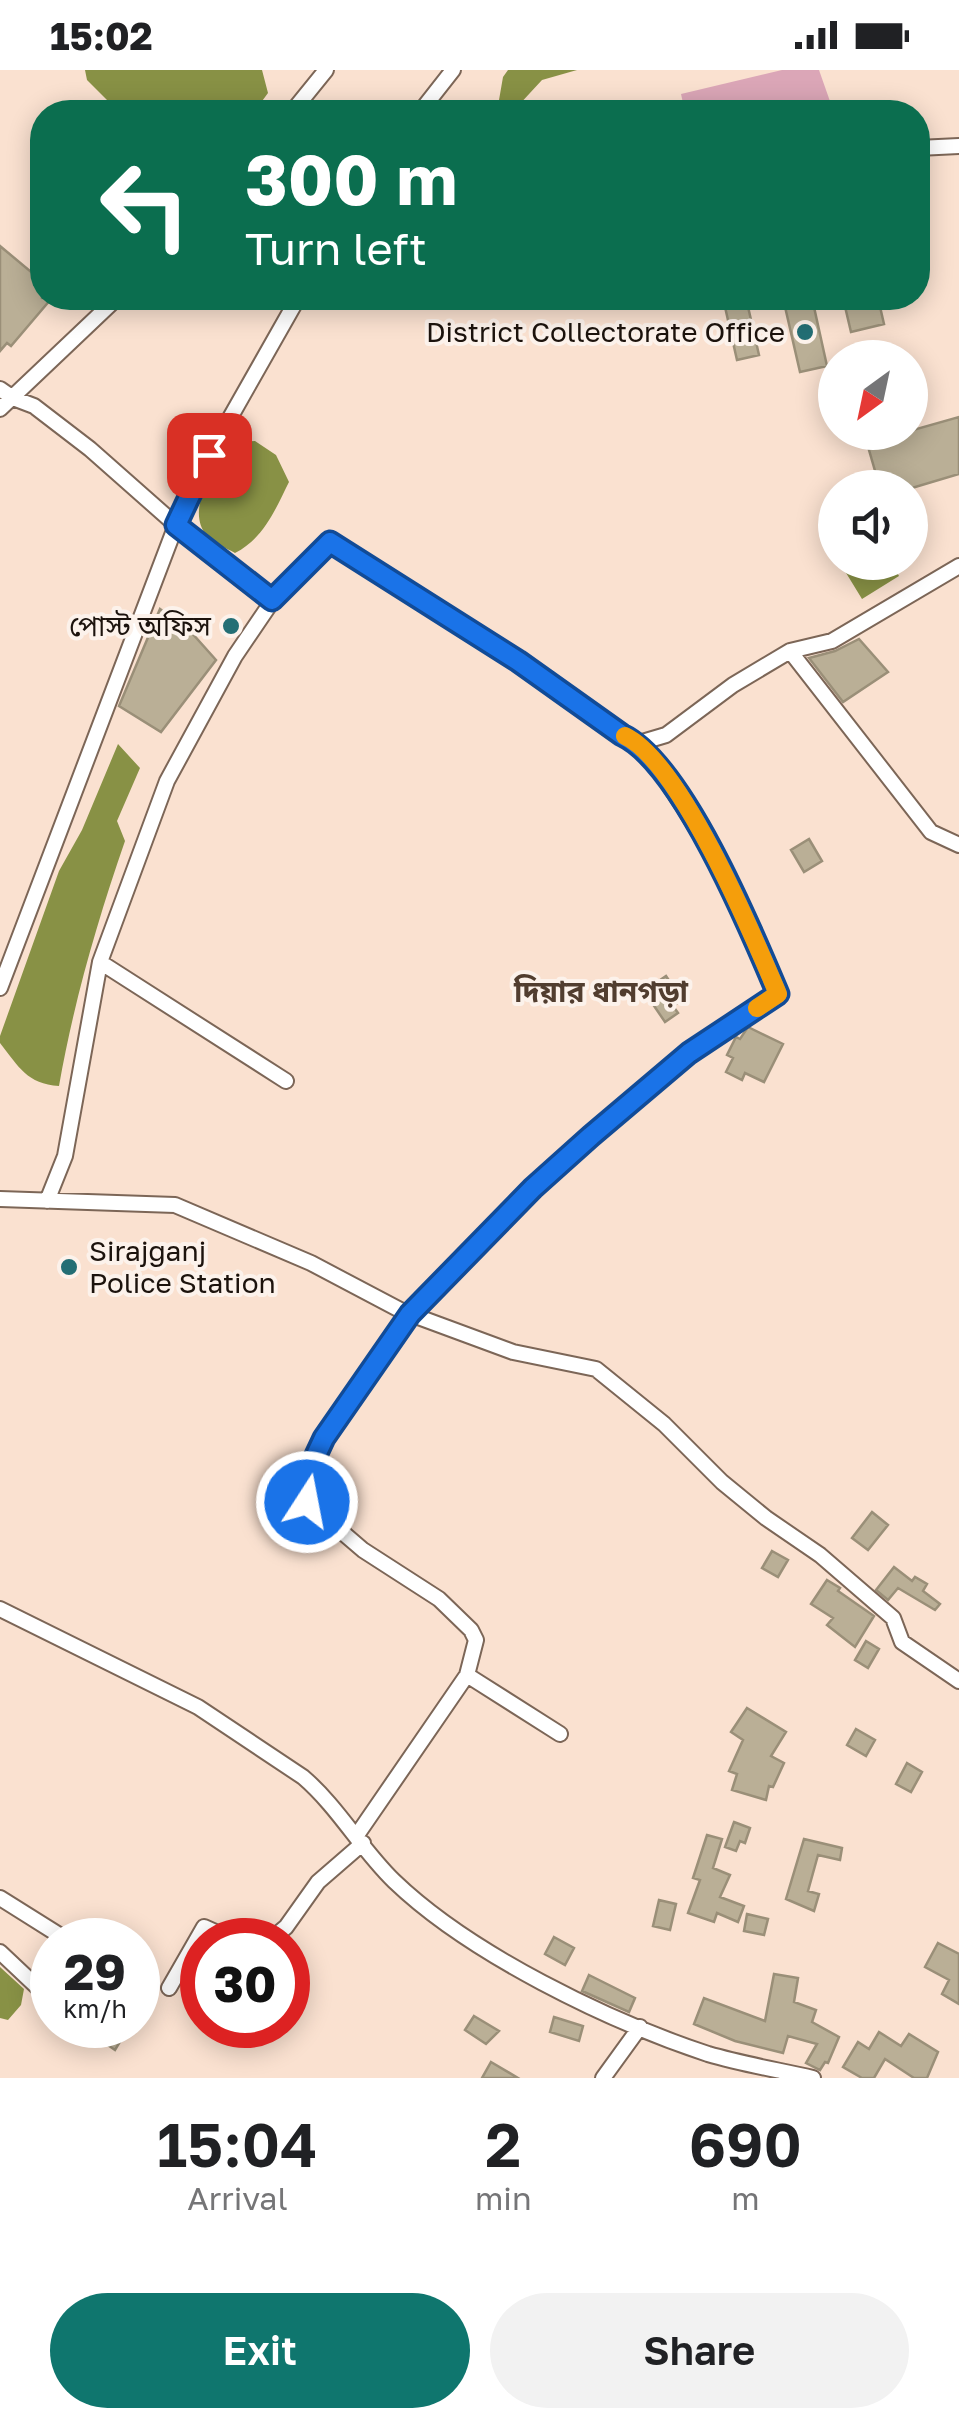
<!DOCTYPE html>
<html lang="en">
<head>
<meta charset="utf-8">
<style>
	body { margin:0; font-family:"Golos Text","Noto Sans Bengali",sans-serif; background:#f2f2f2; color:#202124; height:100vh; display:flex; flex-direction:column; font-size:38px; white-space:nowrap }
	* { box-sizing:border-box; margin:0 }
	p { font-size:32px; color:#757577 }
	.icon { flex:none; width:55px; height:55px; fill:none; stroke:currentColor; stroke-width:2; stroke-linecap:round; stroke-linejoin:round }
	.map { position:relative; height:2008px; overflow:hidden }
	.details { display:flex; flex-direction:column; background:#fff; flex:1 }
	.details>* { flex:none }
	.guide { position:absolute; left:30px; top:30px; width:900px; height:210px; border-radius:40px; box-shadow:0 5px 25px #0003; background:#0b6e4f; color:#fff; overflow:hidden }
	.needle { width:65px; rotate:213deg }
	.fabs { position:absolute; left:818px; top:270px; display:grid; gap:20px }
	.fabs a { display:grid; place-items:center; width:110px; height:110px; border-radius:50%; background:#fff; box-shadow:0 5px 25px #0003; font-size:50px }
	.speed { position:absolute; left:30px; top:1848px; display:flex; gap:20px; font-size:50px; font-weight:700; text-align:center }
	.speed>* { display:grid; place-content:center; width:130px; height:130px; border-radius:50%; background:#fff; box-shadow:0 5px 25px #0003; line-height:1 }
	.speed small { font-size:25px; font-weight:400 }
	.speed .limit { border:15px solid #d22; background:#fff; color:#111 }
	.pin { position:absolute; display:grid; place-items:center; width:85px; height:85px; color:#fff; margin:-42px; border-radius:20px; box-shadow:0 5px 15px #0006 }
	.me { position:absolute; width:110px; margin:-55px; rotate:11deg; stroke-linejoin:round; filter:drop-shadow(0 0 8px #0008) }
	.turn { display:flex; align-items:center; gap:35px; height:210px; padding:0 50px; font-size:45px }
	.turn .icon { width:130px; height:130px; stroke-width:2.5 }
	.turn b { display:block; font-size:70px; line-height:85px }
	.eta { display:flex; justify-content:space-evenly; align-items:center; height:170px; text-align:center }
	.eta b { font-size:60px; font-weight:600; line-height:70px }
	.primary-button { display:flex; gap:20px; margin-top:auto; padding:20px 50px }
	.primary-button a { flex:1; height:115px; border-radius:60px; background:#0f766e; color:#fff; font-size:40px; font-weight:600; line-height:115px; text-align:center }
	.primary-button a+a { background:#f2f2f2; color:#202124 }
	.status { display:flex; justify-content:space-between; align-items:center; height:70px; padding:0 50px; background:#fff; direction:ltr }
	.status svg { height:28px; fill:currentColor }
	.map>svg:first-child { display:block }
	.green { fill:#dba6b7 }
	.water { fill:#889145 }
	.building { fill:#baaf96; stroke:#9a8f78; stroke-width:2.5 }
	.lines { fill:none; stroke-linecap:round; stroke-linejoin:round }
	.minor-casing { stroke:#7c6657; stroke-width:18 }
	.minor { stroke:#fff; stroke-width:14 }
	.route-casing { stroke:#114b97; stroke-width:25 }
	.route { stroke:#1a73e8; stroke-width:18 }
	.slow { stroke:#f59e0b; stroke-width:18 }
	.poi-dot { fill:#236e74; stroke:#fcf2eb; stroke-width:4 }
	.labels { text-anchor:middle; stroke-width:8; stroke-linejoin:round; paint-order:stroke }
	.poi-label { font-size:28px; fill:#1c130d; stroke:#fcf2eb; text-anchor:end }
	.neighbourhood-label { font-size:30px; font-weight:bold; fill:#513d2f; stroke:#fcf2eb }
</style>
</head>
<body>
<div class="status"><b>15:02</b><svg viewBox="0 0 49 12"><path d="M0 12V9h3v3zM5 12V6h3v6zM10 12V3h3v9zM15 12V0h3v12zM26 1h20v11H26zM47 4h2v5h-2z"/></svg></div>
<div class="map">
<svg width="959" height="2008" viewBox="0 0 959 2008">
	<rect width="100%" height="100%" fill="#fae1d0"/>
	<path class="green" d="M782,0h37l13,37 -35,5h-112l-4,-18z"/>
	<path class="water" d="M85,0h177l6,23 -14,19h-135l-32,-32z
		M508,0h69l-35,10 -25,27 -11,3 -7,-10 4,-23z
		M255,371l21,14 13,27c-14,28 -25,56 -54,71 -9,-5 -22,-10 -28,-17 -24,-28 11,-74 30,-94z
		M840,493h52l7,13 -37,23z
		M118,674l22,24 -23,53 8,20c-28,81 -51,160 -66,245 -32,-2 -40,-19 -59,-43v-7l59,-165 23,-41z
		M0,1897l24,22 -3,16 -13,15 -8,-2z"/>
	<path class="building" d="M0,176l42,35v17l9,1 -40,47 -4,-3 -7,8z
		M723,228h23l13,57 -22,5z
		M783,228h29l15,68 -27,6z
		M843,228h35l6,26 -33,8z
		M959,347v57l-47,14h-32l-13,-45z
		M160,539l30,22 26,29 -55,72 -42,-26z
		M859,569l29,33 -45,30 -34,-44 26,-7z
		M809,769l13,22 -18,11 -13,-22z
		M666,906l16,24 -9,6 5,7 -13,9 -21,-31z
		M748,957l35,17 -19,38 -19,-9 -3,7 -16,-8 7,-14 -6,-3 9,-18 4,2z
		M872,1442l16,13 -20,25 -16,-12z
		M772,1481l16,9 -10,17 -16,-9z
		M894,1497l18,14 3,-4 12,7 -4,7 17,13 -5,6 -37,-22 -10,12 -12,-10z
		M827,1510l13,8 -2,3 36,25 -19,31 -28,-22 6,-7 -22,-14z
		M866,1571l13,8 -11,19 -13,-8z
		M747,1638l39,24 -15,24 13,7 -11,24 -4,-1 -3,14 -34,-10 5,-16 -8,-3 14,-31 -12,-8z
		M856,1659l19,11 -9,16 -19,-11z
		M907,1693l15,9 -11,20 -15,-8z
		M734,1752l16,6 -5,15 -5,-2 -4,10 -11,-4z
		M707,1765l15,4 -9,29 17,7 -10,22 24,9 -6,16 -21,-9 -3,9 -26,-9 12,-33 -7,-2z
		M804,1769l38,9 -2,12 -22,-5 -10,36 11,3 -5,17 -28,-12z
		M659,1830l17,4 -6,26 -17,-4z
		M747,1844l21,5 -4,16 -20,-4z
		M554,1867l20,11 -9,17 -20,-11z
		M938,1873l21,11v50l-17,-10 7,-14 -24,-13z
		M774,1904l24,4 -4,24 22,8 -4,12 27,15 -11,26 -3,-1 -5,8 -14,-7 11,-19 -29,-8 -5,17 -48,-12 -41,-17 10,-26 61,23z
		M589,1905l46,23 -6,14 -47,-21z
		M474,1946l25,15 -13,13 -21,-14z
		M554,1947l29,9 -4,15 -29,-9z
		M79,1955h51l-15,25z
		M879,1962l22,14 8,-12 29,18 -11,26h-13l-29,-19 -11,19h-12l-19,-11 15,-25 11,7z
		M491,1992l27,16h-36z"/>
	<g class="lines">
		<g class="minor-casing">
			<path id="minor" d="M292,42l34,-42
				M420,42l33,-42
				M918,78l41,-2
				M0,319l13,9 21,8 56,43 86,76 97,75
				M0,339l117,-111
				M790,581l141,181 28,13
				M100,892l186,119
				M0,918l176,-463 33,-70 89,-157
				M0,1129l175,6 136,58 91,48 111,41 83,17 68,55 58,58 44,36 54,37 73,63 9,24 57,39
				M47,1131l18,-45 35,-194 67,-181 68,-125 38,-56 57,-58 188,119 104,74 17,8 27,-8 67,-50 57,-34 42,-10 127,-75
				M0,1539l198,98 105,70c35,30 58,72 91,104 76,73 214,140 314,173 34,10 70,16 105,24
				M467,1605l93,59
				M357,1765l110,-160 9,-35 -5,-10 -32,-31 -76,-49 -56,-48 -4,-19 21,-45 85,-124 124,-126 58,-51 98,-84 90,-59c-39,-90 -80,-173 -140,-251
				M0,1828l67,42
				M235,1870l8,-13 31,10 12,-10 32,-45 45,-39
				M0,1882l52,49
				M169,1918l35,-61 29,13
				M603,2008l37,-51"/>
		</g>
		<use href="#minor" class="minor"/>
	</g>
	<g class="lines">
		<g class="route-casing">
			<path id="route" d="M209,385l-33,70 96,75 58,-58 188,119 104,74c60,28 130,197 156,259l-89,59 -98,83 -58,52 -123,126 -86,124 -21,45 4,19"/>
		</g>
		<use href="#route" class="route"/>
		<path class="slow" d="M625,666c56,27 128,199 153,258l-21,14"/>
	</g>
	<g class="poi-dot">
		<circle cx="805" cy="262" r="10"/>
		<circle cx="231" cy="556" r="10"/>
		<circle cx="69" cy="1197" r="10"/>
	</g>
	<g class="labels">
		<g class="poi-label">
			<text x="785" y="272">District Collectorate Office</text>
			<text x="211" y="566">পোস্ট অফিস</text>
			<text x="89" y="1191" text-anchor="start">Sirajganj<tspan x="89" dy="32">Police Station</tspan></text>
		</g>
		<g class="neighbourhood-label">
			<text x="601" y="932">দিয়ার ধানগড়া</text>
		</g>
	</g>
</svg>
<div class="fabs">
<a><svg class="needle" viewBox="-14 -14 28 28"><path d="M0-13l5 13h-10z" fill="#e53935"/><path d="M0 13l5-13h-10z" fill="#757577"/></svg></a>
<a><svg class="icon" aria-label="sound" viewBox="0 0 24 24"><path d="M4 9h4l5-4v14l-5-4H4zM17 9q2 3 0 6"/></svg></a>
</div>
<div class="speed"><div>29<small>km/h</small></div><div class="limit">30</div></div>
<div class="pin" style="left:209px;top:385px;background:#d93025"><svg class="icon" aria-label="arrive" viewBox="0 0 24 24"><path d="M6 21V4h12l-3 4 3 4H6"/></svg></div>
<svg class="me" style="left:307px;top:1432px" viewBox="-20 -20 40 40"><circle r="17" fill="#1a73e8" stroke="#fff" stroke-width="3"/><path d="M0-11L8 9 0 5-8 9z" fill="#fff"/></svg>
<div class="guide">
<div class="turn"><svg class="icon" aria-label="left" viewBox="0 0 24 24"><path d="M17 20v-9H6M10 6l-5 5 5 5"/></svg><div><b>300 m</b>Turn left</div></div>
</div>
</div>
<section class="details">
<div class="eta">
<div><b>15:04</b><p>Arrival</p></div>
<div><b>2</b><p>min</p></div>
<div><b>690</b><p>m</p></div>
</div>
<div class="primary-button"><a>Exit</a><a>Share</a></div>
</section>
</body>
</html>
